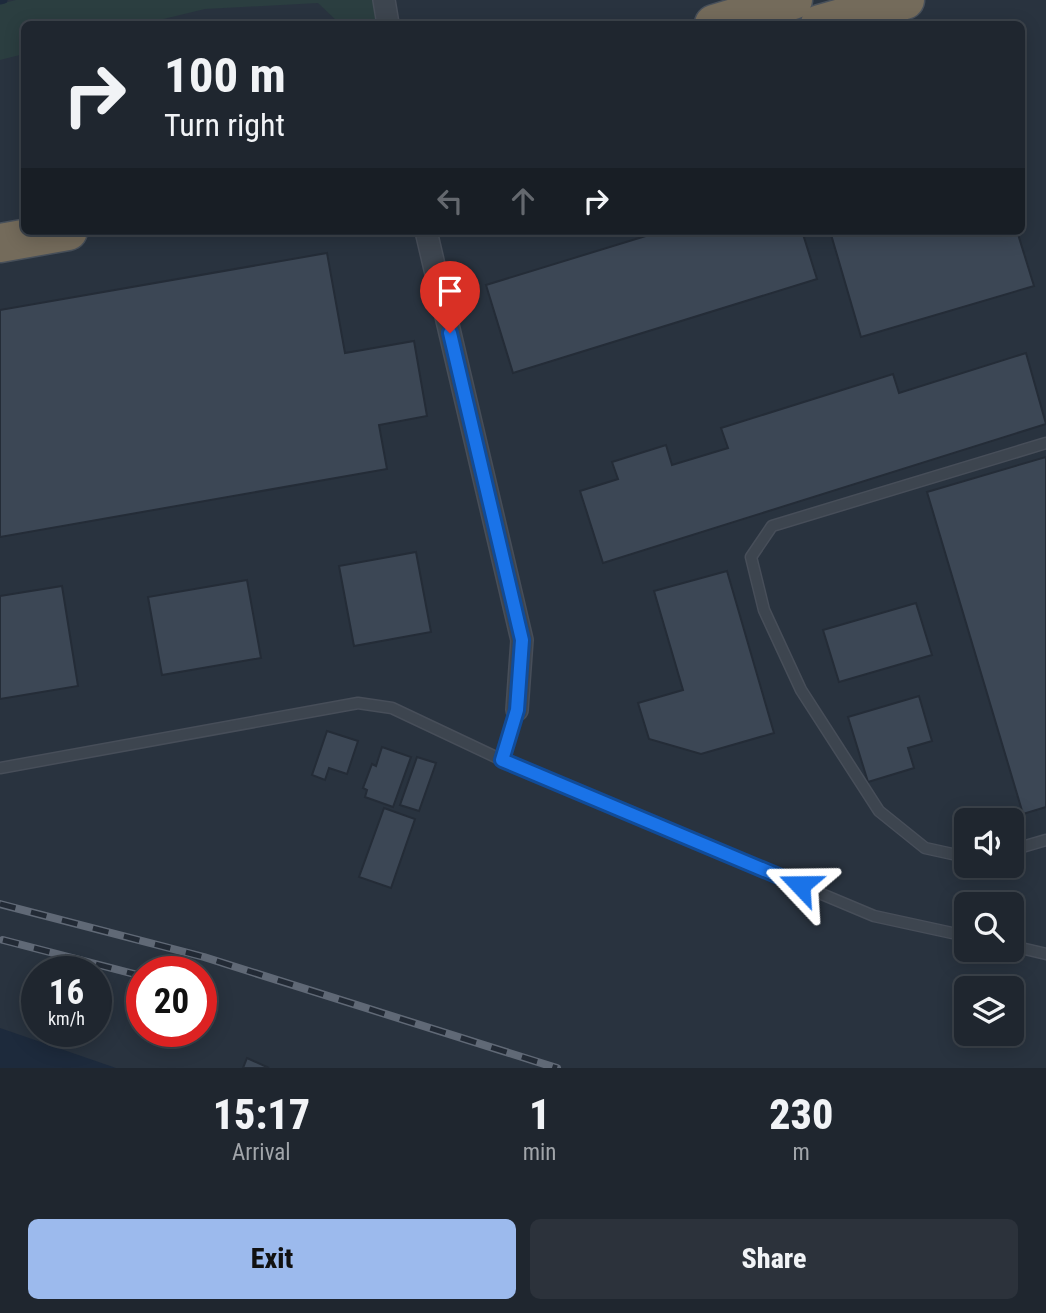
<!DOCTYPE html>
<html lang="en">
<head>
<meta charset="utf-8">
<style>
	body { margin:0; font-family:"Roboto Condensed",sans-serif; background:#2c323b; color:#f1f3f6; height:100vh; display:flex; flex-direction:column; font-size:26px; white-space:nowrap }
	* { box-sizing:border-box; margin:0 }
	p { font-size:23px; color:#a1a5aa }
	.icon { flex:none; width:38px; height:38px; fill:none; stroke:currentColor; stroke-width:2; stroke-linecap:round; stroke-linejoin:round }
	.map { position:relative; height:1068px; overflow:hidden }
	.details { display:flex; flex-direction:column; background:#1f262f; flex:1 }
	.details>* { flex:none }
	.top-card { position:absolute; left:21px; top:21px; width:1004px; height:214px; border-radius:10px; box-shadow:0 4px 18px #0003,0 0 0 2px #3c434b; background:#1f262f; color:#f1f3f6; overflow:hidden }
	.tools { position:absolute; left:954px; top:808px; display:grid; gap:14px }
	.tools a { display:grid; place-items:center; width:70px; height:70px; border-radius:10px; background:#1f262f; box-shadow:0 4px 18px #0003,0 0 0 2px #3c434b; font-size:35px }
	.speed { position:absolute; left:21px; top:956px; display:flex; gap:14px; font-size:35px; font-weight:700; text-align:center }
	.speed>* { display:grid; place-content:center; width:91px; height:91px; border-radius:50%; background:#1f262f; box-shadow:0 4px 18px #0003,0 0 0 2px #3c434b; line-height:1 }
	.speed small { font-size:18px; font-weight:400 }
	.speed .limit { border:10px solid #d22; background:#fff; color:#111 }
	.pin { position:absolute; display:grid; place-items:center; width:60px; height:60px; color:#fff; margin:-72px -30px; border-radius:50% 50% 50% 0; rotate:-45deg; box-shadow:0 0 7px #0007 }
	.pin .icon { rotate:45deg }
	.me { position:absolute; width:77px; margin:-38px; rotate:293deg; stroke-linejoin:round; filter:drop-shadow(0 0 5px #0008) }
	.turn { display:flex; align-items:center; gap:24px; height:147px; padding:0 28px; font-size:32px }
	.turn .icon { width:91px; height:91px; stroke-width:2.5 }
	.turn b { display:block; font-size:49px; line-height:60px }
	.lanes { display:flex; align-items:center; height:66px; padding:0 28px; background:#0003; justify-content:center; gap:35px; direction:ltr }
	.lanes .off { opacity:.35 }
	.eta { display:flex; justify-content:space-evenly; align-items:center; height:119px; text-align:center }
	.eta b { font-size:42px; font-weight:800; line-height:49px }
	.button { display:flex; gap:14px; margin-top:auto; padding:14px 28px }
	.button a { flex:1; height:80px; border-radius:10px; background:#9cbaed; color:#111; font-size:28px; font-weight:800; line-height:80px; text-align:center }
	.button a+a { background:#2c323b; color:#f1f3f6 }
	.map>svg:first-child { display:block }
	.green { fill:#2b3e40 }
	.water { fill:#1d2a3c }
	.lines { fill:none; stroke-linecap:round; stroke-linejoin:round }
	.stream { stroke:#1d2a3c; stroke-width:7 }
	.building { fill:#3c4755; stroke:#242c37; stroke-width:2 }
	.lane-casing { stroke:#474e59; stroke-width:13 }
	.street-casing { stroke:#474e59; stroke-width:24 }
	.highway-casing { stroke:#48505a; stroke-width:41 }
	.lane { stroke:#3d454f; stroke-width:10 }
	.street { stroke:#3d454f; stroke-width:21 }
	.highway { stroke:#746b5b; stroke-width:38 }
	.rail-casing { stroke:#606976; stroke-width:8 }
	.rail { stroke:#222a35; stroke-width:5; stroke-dasharray:16; stroke-linecap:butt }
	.route-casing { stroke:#114b97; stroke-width:18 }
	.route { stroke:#1a73e8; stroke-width:12 }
</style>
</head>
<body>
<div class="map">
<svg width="1046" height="1068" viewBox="0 0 1046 1068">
	<rect width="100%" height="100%" fill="#29333f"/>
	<path class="green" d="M16,0h358l3,24h-37l-22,-21 -113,6 -62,15h-119v30l-24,6v-56z"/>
	<path class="water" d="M0,1028l116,40h-116z"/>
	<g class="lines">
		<path class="stream" d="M0,1l4,-1"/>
	</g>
	<path class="building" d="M662,231h140l15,48 -304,94 -27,-88z
		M830,231h187l17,55 -173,51z
		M327,253l18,100 69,-12 13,75 -48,9 8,44 -387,68v-227z
		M1026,353l20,71 -443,139 -23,-72 38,-12 -6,-17 54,-17 6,20 56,-17 -7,-20 172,-54 6,19z
		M1046,457v350l-23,7 -96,-322z
		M416,552l15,80 -77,14 -15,-80z
		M727,571l47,162 -73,21 -52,-15 -11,-36 45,-13 -29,-99z
		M247,580l14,78 -99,17 -14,-78z
		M62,586l16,100 -78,13v-103z
		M916,603l16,52 -93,27 -16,-52z
		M919,696l13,45 -24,7 6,20 -46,14 -20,-65z
		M327,731l31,10 -11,33 -18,-6 -4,12 -13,-5z
		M382,747l29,10 -18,50 -28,-10 2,-7 -4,-2 9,-24 4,2z
		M417,757l19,6 -17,48 -19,-6z
		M384,808l31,11 -24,69 -32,-11z
		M247,1058l22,10h-26z"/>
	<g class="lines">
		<g class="lane-casing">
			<path id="lane" d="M502,760l15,-50
				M0,768l358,-65 34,5 110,52 372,156 92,20
				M1012,850l34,-10
				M966,857l-41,-9 -46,-37 -78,-121 -37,-80 -13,-53 21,-31 274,-83
				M1012,946l34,8"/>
		</g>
		<g class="street-casing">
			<path id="street" d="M384,0l4,24
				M426,231l96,409 -5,70"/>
		</g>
		<g class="highway-casing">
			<path id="highway" d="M714,24l79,-24
				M820,24l85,-24
				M0,243l68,-12"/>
		</g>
		<use href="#lane" class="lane"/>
		<use href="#street" class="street"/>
		<use href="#highway" class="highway"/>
		<g class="rail-casing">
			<path id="rail" d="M0,904l204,53 353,111
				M3,940l139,36"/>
		</g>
		<use href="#rail" class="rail"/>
	</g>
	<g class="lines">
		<g class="route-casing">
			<path id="route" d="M450,333l72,307 -5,70 -15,50 298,125"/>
		</g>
		<use href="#route" class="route"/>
	</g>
</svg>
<div class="tools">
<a><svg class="icon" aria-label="sound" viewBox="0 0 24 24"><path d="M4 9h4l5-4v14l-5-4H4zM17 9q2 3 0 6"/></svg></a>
<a><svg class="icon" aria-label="search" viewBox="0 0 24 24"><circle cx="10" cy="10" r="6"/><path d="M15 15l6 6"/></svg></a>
<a><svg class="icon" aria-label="layers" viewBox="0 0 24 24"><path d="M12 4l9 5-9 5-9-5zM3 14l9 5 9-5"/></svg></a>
</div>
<div class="speed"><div>16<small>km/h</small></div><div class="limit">20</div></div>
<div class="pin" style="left:450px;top:333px;background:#d93025"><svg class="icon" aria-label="arrive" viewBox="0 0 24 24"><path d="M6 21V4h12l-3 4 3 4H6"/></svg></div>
<svg class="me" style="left:800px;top:885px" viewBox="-20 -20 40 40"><path d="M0-17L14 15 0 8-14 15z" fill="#1a73e8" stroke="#fff" stroke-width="4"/></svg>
<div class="top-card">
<div class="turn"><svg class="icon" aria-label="right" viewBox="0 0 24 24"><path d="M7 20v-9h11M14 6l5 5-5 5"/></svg><div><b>100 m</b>Turn right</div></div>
<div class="lanes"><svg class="icon off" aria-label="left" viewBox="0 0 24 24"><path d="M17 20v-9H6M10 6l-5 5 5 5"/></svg><svg class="icon off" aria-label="ahead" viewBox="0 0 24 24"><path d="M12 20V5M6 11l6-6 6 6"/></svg><svg class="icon" aria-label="right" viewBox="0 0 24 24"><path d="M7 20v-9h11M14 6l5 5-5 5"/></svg></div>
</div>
</div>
<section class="details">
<div class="eta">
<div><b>15:17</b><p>Arrival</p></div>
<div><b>1</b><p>min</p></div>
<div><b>230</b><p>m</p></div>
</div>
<div class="button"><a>Exit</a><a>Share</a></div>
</section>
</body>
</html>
